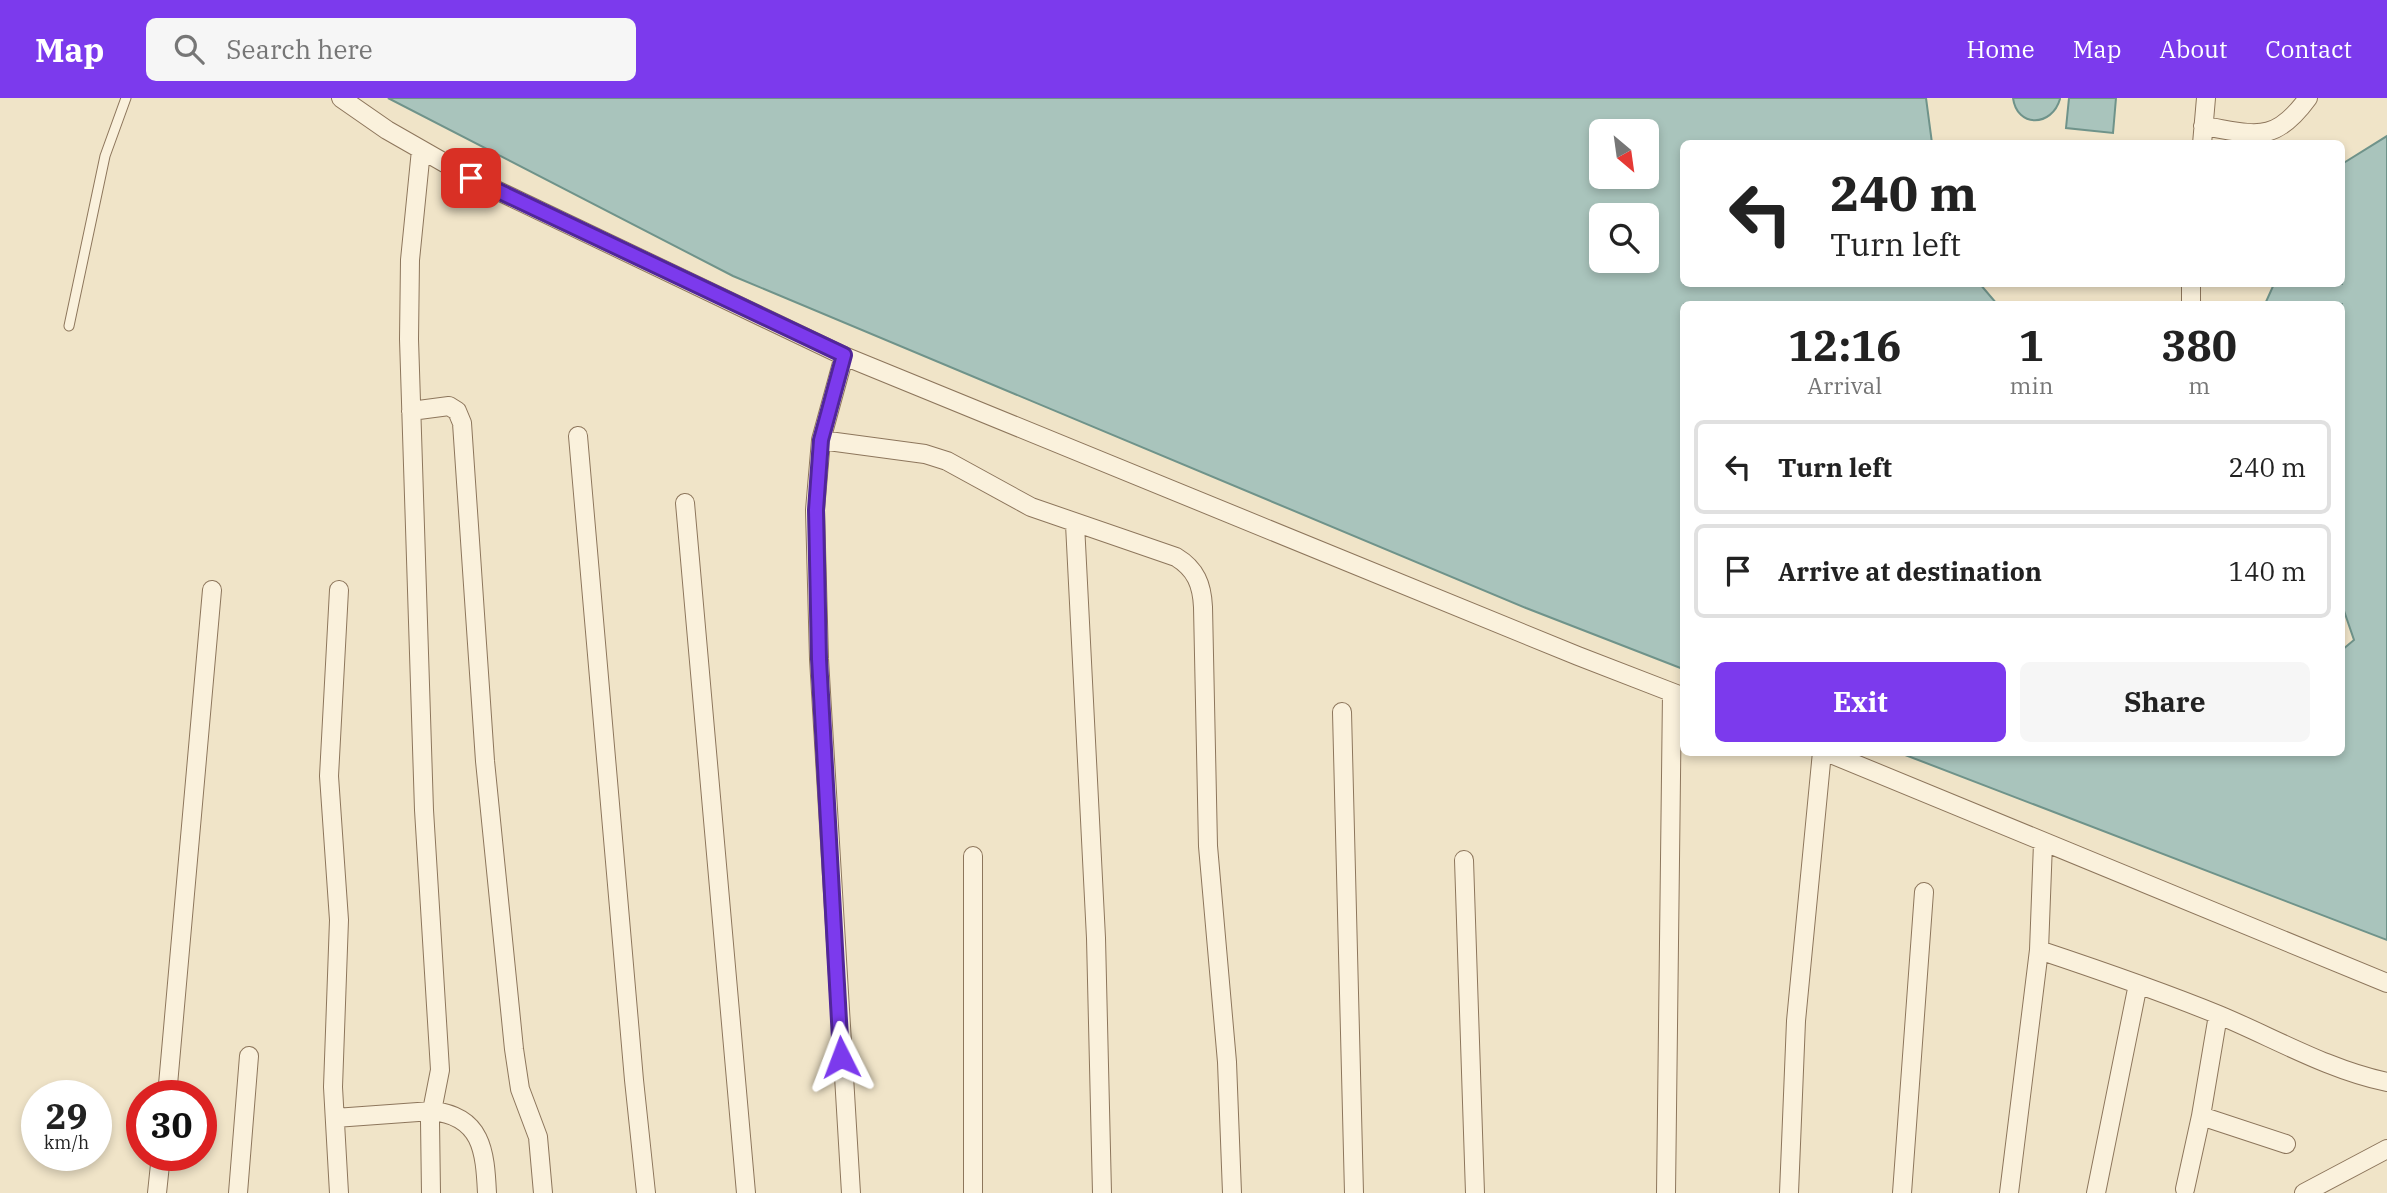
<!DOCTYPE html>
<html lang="en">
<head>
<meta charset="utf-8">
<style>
	body { margin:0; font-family:"IBM Plex Serif",serif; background:#f6f6f6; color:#222; height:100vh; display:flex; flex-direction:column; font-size:26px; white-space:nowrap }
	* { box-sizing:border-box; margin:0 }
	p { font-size:23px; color:#767676 }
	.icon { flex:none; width:38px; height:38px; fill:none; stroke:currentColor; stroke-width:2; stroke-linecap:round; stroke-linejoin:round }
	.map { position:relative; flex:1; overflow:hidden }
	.side { position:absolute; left:1680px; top:203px; width:665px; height:455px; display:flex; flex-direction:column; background:#fff; border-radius:10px; box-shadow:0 4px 10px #0003 }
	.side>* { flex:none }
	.banner { position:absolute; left:1680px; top:42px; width:665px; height:147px; border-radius:10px; box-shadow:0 4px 10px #0003; background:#fff; color:#222; overflow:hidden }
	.needle { width:46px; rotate:151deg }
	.buttons { position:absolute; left:1589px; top:21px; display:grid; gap:14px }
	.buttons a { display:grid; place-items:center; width:70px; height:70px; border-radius:10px; background:#fff; box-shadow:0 4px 10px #0003; font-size:35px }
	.speed { position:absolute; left:21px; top:982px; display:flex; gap:14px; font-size:35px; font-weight:700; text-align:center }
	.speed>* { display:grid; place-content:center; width:91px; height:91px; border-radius:50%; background:#fff; box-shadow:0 4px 10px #0003; line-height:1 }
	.speed small { font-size:18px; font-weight:400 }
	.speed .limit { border:10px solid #d22; background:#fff; color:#111 }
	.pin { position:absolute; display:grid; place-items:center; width:60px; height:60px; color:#fff; margin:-30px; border-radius:14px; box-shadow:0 4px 10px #0006 }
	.me { position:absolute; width:77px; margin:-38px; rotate:357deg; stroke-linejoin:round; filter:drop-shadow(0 0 5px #0008) }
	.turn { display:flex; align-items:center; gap:24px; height:147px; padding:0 35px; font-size:32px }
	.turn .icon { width:91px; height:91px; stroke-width:2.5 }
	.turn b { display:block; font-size:49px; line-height:60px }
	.eta { display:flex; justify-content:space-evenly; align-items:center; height:119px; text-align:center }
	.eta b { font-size:42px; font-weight:700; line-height:49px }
	.cta { display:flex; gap:14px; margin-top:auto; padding:14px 35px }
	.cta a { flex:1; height:80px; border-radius:10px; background:#7c3aed; color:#fff; font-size:28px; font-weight:700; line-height:80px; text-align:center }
	.cta a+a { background:#f6f6f6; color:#222 }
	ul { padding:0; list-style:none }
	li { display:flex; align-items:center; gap:21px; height:94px; margin:0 14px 10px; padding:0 21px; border:4px solid #e0e0e0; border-radius:10px }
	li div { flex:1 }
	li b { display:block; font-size:26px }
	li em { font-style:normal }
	header { display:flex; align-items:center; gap:42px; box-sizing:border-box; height:98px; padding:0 35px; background:#7c3aed; color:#fff }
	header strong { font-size:33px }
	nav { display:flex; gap:38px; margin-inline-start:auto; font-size:24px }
	.search { width:490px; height:63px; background:#f6f6f6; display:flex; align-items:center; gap:18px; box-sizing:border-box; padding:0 24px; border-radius:10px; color:#767676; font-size:26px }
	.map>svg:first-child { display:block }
	.water { fill:#a9c4bc; stroke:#6f938a; stroke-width:2; fill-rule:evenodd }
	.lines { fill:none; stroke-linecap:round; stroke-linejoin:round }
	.lane-casing { stroke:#8d765c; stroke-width:11 }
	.street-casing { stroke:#8d765c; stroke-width:20 }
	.lane { stroke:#faf1dc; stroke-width:9 }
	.street { stroke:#faf1dc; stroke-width:18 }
	.route-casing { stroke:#51269a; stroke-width:18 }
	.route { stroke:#7c3aed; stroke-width:12 }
</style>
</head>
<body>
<header>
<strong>Map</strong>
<div class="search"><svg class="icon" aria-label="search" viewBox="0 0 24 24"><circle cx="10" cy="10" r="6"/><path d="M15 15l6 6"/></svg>Search here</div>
<nav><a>Home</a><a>Map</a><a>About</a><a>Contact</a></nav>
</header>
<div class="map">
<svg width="2387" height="1095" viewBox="0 0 2387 1095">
	<rect width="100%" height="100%" fill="#f0e4c8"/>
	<path class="water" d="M388,0h1538l6,45 -248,1v140h296l17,20h-313l-1,365 -157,-61 -793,-332zM1601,33h46v46h-46zM1601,117h46v46h-46z
		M2013,0h47v1c-8,28 -43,29 -47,-1z
		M2069,0h47l-3,35 -47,-5z
		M2387,38v804l-487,-187 442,-1v-102l12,-10 -12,-35v-301h-77l9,-20h68v-120z"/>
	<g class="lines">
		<g class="lane-casing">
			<path id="lane" d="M69,228l36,-170 21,-58"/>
		</g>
		<g class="street-casing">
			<path id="street" d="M341,0l46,32 84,48 373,178 734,300 106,41
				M2203,28c52,8 71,19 105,-28
				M2202,46l4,-46
				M421,52l-11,110 -1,79 15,471 16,260 -10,51 1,72
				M2191,206v-20
				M844,258l-23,84 -6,70 4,149 32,534
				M411,313l38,-5 8,5 5,12 23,338 29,288 6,40 18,48 5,56
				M578,338l56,644 12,113
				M821,342l104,14 22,7 84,46 145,50c20,12 26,28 27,50l5,239 19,216 5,131
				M685,405l61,690
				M1075,426l21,414 6,255
				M339,492l-10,186 10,144 -6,167 6,106
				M1342,614l12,481
				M1826,654l561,231
				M1464,762l11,333
				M2039,852c60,20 121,41 180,65 55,23 110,55 168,67
				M167,998l45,-506
				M2201,1018l85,28
				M335,1020l97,-7c50,5 53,40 55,82
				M2185,1091l16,-73 17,-101
				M157,1095l4,-38
				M238,1095l11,-137
				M973,1095v-337
				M1666,1095l6,-500
				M1789,1095l7,-172 26,-269
				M1902,1095l22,-301
				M2009,1095l30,-243 4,-107
				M2096,1095l42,-209
				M2304,1095l83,-44"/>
		</g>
		<use href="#lane" class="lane"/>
		<use href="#street" class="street"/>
	</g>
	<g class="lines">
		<g class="route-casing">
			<path id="route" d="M471,80l373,177 -23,85 -5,70 3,149 22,398"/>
		</g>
		<use href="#route" class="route"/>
	</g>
</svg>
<div class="buttons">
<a><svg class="needle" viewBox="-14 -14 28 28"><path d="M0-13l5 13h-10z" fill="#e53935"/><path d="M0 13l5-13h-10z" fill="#767676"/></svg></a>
<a><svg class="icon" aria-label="search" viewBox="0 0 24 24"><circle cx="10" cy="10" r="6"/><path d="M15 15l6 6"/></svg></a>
</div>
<div class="speed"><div>29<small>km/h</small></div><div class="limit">30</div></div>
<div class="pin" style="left:471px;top:80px;background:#d93025"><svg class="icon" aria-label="arrive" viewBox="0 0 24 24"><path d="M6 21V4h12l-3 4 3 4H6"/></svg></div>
<svg class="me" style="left:841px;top:959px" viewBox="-20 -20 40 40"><path d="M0-17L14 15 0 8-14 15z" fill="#7c3aed" stroke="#fff" stroke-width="4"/></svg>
<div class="banner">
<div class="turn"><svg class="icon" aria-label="left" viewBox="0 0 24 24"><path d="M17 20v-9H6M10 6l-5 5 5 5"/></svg><div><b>240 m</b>Turn left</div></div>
</div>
<section class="side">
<div class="eta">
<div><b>12:16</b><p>Arrival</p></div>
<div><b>1</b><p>min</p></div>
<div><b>380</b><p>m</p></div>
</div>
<ul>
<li><svg class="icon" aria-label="left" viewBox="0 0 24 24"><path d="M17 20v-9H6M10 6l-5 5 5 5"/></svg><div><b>Turn left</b></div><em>240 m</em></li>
<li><svg class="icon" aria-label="arrive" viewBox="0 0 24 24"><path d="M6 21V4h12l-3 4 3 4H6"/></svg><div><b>Arrive at destination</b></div><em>140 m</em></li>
</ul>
<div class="cta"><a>Exit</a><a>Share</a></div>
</section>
</div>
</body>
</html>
